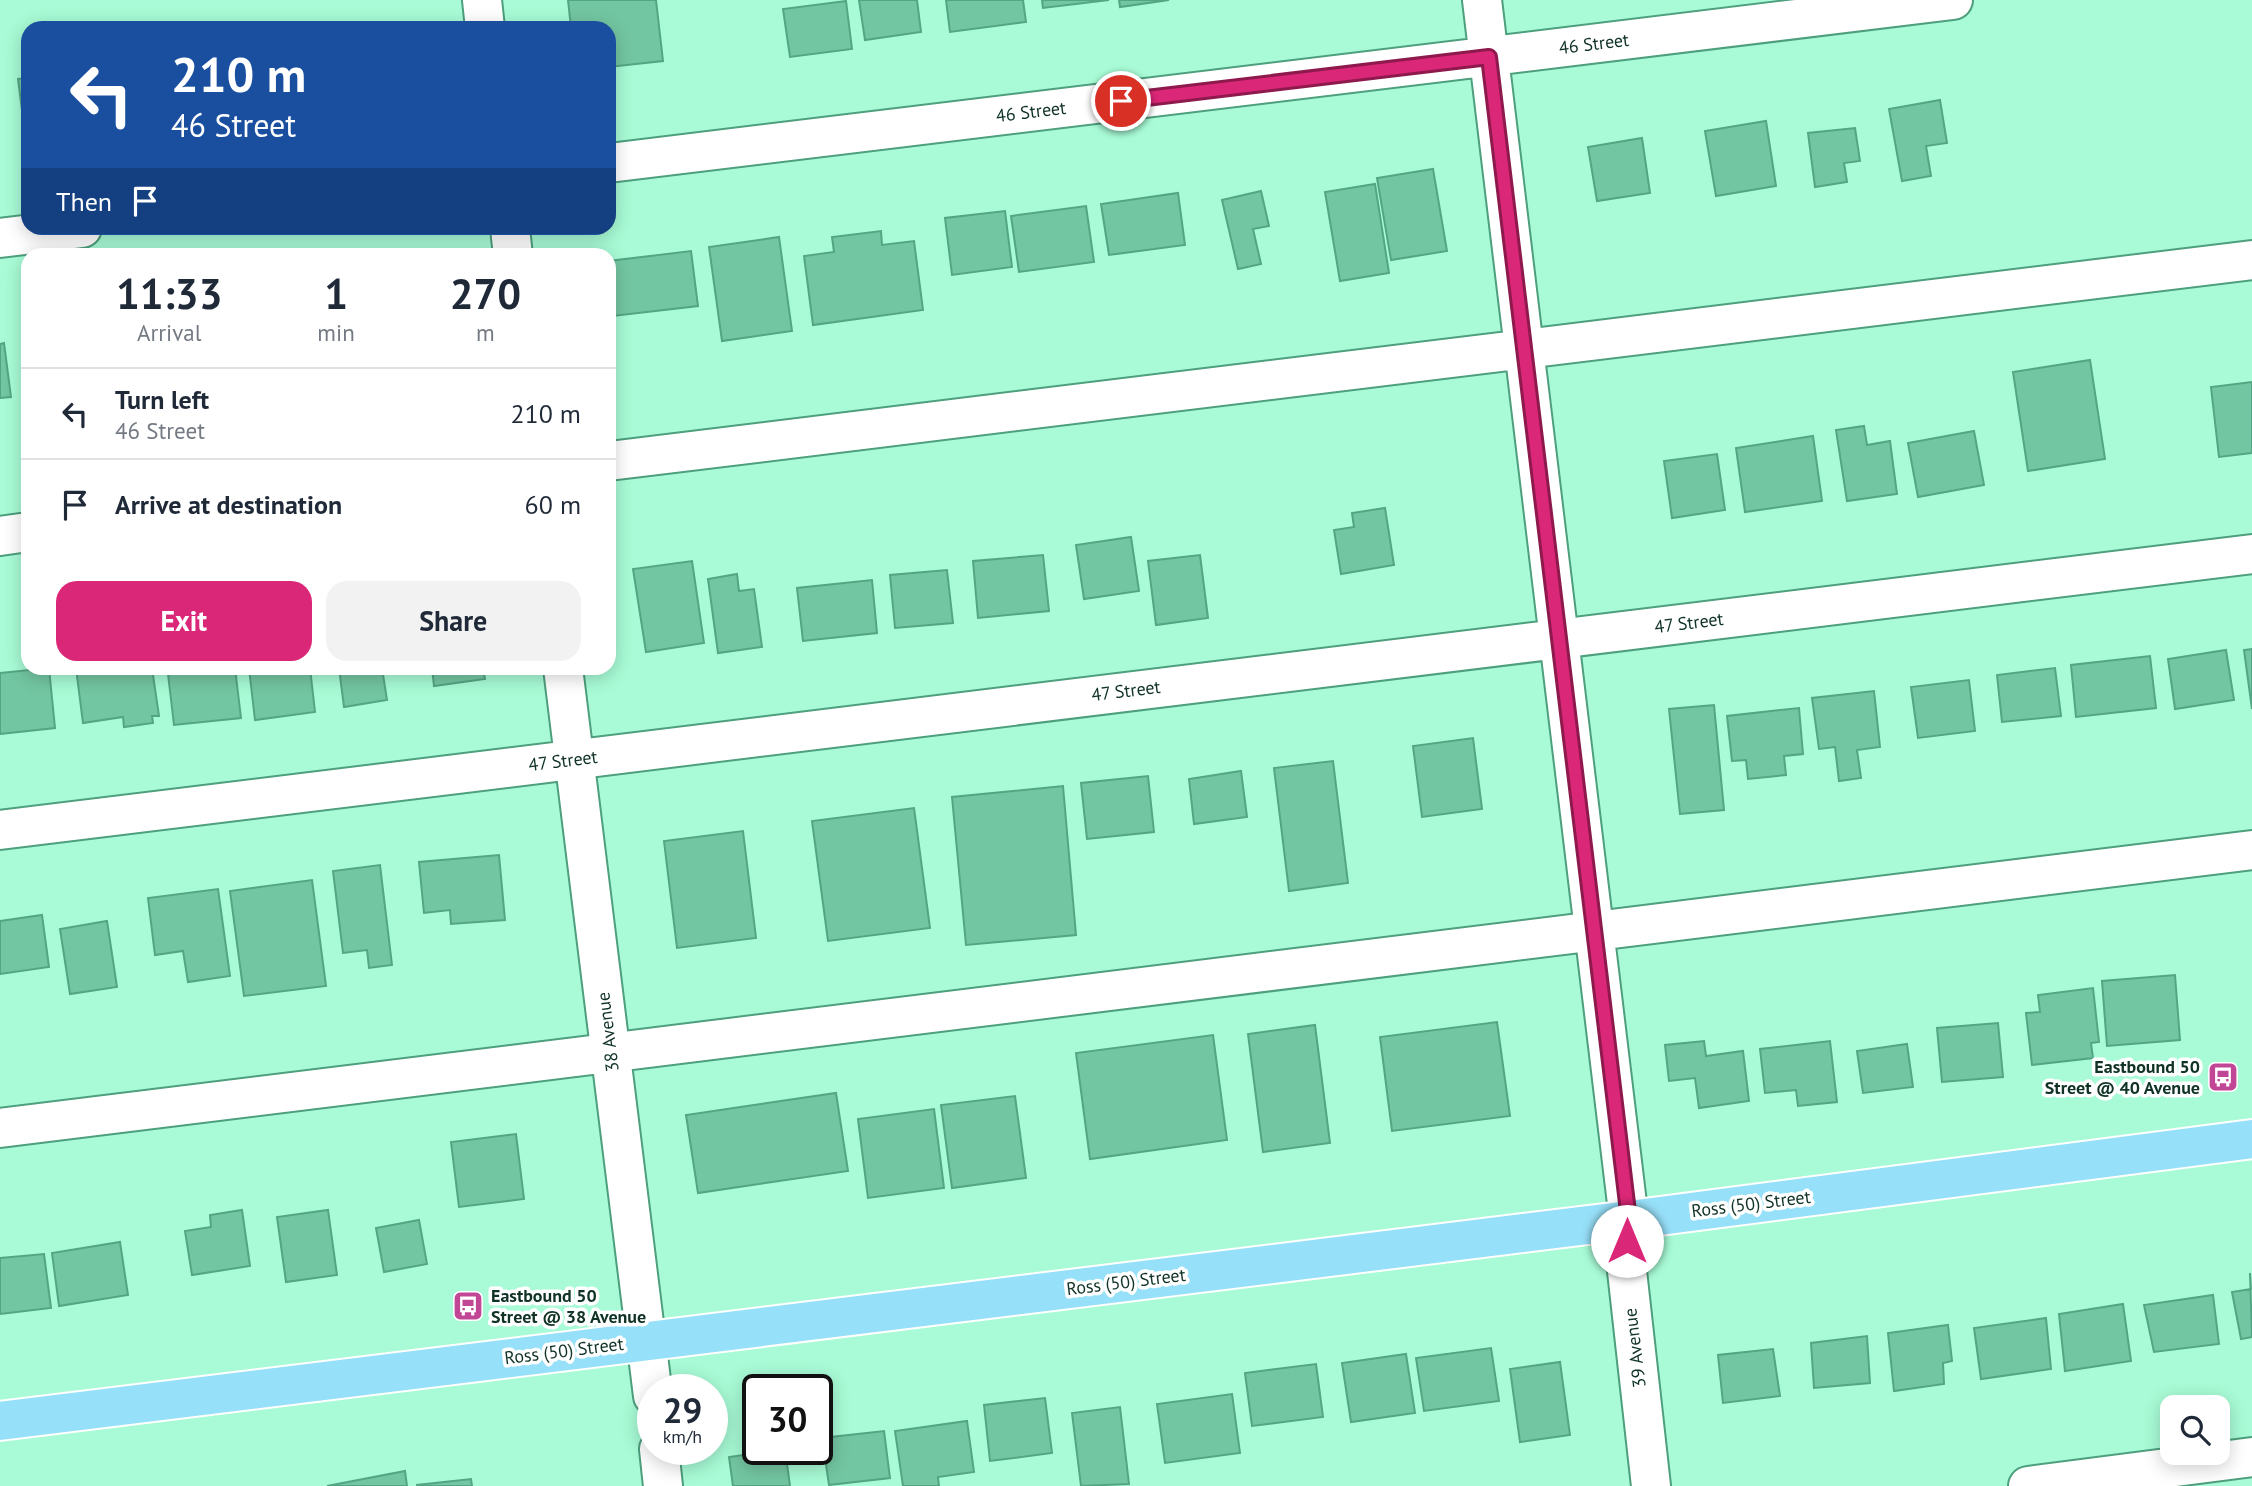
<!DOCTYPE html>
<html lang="en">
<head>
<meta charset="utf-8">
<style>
	body { margin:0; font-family:"PT Sans",sans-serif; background:#f2f2f3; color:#1f2937; height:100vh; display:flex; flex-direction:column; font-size:26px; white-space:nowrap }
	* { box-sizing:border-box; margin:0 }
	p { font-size:23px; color:#747a83 }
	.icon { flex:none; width:38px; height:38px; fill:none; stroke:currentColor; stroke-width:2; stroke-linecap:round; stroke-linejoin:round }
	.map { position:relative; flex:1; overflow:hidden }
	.side { position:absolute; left:21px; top:248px; width:595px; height:427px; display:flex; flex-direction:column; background:#fff; border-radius:21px; box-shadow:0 4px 18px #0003 }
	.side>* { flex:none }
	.top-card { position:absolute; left:21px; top:21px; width:595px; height:214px; border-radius:21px; box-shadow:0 4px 18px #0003; background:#1a4fa0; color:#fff; overflow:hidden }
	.fabs { position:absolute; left:2160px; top:1395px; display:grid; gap:14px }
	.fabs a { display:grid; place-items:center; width:70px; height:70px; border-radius:14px; background:#fff; box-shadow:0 4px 18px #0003; font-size:35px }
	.speed { position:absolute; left:637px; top:1374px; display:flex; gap:14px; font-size:35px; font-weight:700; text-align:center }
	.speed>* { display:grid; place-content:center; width:91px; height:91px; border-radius:50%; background:#fff; box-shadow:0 4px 18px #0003; line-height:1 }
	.speed small { font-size:18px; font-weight:400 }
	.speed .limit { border:4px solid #111; border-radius:10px; background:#fff; color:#111 }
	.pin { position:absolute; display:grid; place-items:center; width:60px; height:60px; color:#fff; margin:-30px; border:4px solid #fff; border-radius:50%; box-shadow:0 2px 7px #0007 }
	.me { position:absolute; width:77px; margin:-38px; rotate:0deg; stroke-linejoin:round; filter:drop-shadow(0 0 5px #0008) }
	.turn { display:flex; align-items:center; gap:24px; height:147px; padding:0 35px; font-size:32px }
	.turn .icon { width:91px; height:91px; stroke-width:2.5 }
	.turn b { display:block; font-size:49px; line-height:60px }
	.then { display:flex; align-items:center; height:66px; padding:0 35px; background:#0003; gap:14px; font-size:26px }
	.eta { display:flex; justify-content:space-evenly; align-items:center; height:119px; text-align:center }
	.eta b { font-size:42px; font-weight:600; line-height:49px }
	.button { display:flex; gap:14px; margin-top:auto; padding:14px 35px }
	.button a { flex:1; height:80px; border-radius:21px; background:#db2777; color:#fff; font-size:28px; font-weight:600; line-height:80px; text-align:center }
	.button a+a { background:#f2f2f3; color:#1f2937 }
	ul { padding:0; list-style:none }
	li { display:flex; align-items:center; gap:21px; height:91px; padding:0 35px; border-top:2px solid #e0e1e3 }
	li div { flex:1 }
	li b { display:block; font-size:26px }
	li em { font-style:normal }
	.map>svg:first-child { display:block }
	.building { fill:#73c6a2; stroke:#53a683; stroke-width:2 }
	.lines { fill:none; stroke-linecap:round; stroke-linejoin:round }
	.minor-casing { stroke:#4d9f7d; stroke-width:42 }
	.major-casing { stroke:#fff; stroke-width:42 }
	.minor { stroke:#fff; stroke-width:38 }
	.major { stroke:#97e0f9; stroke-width:38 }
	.route-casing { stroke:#8e194d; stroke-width:18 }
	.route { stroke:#db2777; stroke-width:12 }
	.labels { text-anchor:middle; stroke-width:7; stroke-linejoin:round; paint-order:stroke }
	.street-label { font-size:18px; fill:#103325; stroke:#fff }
	.poi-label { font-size:18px; font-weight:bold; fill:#103325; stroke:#fff; text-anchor:end }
</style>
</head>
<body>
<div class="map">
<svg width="2252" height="1486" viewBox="0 0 2252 1486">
	<rect width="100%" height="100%" fill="#a8fbd6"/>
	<path class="building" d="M568,0h88l7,61 -54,6v-39h-38z
		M859,0h58l4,32 -56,8z
		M946,0h77l3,22 -76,10z
		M1042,0h67l-66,8z
		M1119,0h50l-49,7z
		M846,1l6,48 -62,8 -7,-48z
		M28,78v64h-2l-8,-63z
		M1940,100l7,43 -21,3 5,30 -29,5 -13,-72z
		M1766,121l10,65 -60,10 -11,-65z
		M1855,128l5,33 -16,2 3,19 -32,5 -7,-54z
		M1642,138l8,55 -53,8 -9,-54z
		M1433,169l14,82 -56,9 -14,-82z
		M1375,184l14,89 -49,8 -15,-89z
		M1261,191l8,35 -16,3 8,35 -23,5 -16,-69z
		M1178,193l7,52 -76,10 -8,-51z
		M1086,206l8,56 -75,10 -8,-56z
		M1005,211l7,56 -60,8 -7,-57z
		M881,231l1,14 32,-4 9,69 -110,15 -9,-69 30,-4 -2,-15z
		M779,237l13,94 -70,10 -13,-94z
		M691,251l7,55 -85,10 -4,-55z
		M4,343l7,54 -11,1v-54z
		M2090,360l15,99 -77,12 -15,-99z
		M2252,382v71l-33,4 -8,-70z
		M1864,426l3,19 23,-4 7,53 -50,7 -11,-71z
		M1974,431l10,54 -66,12 -10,-54z
		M1813,436l9,65 -77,11 -9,-64z
		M1717,454l8,56 -53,8 -8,-57z
		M1385,508l9,57 -53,9 -7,-44 20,-3 -2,-14z
		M1131,537l8,54 -55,8 -8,-54z
		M1043,555l6,56 -71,7 -5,-57z
		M1200,555l8,63 -52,7 -8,-64z
		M692,561l12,82 -58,9 -13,-83z
		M947,570l6,53 -58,5 -5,-53z
		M737,574l2,17 15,-2 8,58 -44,6 -10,-74z
		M872,580l5,53 -74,8 -6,-53z
		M2252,649v60l-8,-59z
		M2226,650l8,50 -59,9 -7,-50z
		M2150,656l6,52 -80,9 -5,-52z
		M49,668l6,60 -55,6v-61z
		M76,668h76l7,48h-7l1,7 -29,4 -1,-10 -40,6z
		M220,668h15l6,50 -67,7 -6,-51z
		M249,668h61l5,44 -60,8z
		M339,668h43l5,32 -43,7z
		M432,668h51l2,11 -51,7z
		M2055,668l6,48 -59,6 -5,-47z
		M1969,680l6,51 -57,7 -7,-51z
		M1874,691l6,56 -23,3 4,28 -22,3 -4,-34 -16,2 -7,-51z
		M1714,705l10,105 -44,4 -11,-105z
		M1799,708l4,46 -19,2 2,19 -38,4 -2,-19 -14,1 -5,-45z
		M1473,738l9,71 -60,8 -9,-71z
		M1333,761l15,122 -59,8 -15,-123z
		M1241,771l6,46 -53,7 -5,-45z
		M1148,776l6,56 -67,7 -6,-56z
		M1063,786l13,149 -110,10 -14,-148z
		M914,808l16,120 -102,13 -16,-120z
		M743,831l13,107 -79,10 -13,-107z
		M499,855l6,65 -54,4 -1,-14 -26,3 -5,-51z
		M380,865l12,100 -23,3 -2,-18 -24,3 -10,-82z
		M312,880l14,106 -82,10 -14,-105z
		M218,889l12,87 -42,6 -5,-31 -28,4 -7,-57z
		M42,915l7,52 -49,7v-53z
		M107,921l10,66 -47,7 -10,-65z
		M2175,975l5,65 -73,6 -5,-65z
		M2093,988l6,54 -8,1 2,15 -61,7 -6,-52 14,-1 -2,-17z
		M1497,1022l13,94 -118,15 -12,-94z
		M1998,1023l5,54 -61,5 -5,-54z
		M1315,1025l15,118 -67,9 -15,-118z
		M1213,1035l14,105 -137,19 -14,-106z
		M1704,1041l2,15 37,-5 6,50 -50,7 -4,-30 -26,3 -4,-36z
		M1830,1041l7,61 -39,4 -2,-16 -31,3 -5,-44z
		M1907,1044l6,43 -50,6 -6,-42z
		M836,1093l12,78 -150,22 -12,-78z
		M1015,1096l11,82 -74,10 -11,-83z
		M934,1109l10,79 -76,10 -10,-79z
		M516,1134l8,65 -65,8 -8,-65z
		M242,1210l8,56 -58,9 -7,-44 26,-4 -1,-12z
		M328,1210l9,65 -51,7 -9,-65z
		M419,1220l8,44 -43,8 -8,-44z
		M120,1242l8,53 -69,11 -7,-53z
		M44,1254l7,54 -51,6v-56z
		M2250,1273l2,64 -11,2 -9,-47 19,-3z
		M2213,1295l6,49 -65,8 -10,-47z
		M2123,1304l8,57 -66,10 -6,-57z
		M2046,1318l5,51 -70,10 -7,-51z
		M1948,1325l4,36 -9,2 1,21 -50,7 -6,-58z
		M1867,1336l3,47 -56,5 -3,-45z
		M1491,1348l8,53 -75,10 -8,-53z
		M1773,1349l7,47 -57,7 -5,-48z
		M1406,1354l9,59 -64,9 -9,-59z
		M1560,1362l10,73 -50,7 -10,-73z
		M1316,1364l7,53 -71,9 -7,-53z
		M1232,1394l8,59 -75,10 -8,-59z
		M1045,1398l7,55 -62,8 -6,-56z
		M1120,1407l9,77 -48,2 -9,-73z
		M967,1421l7,51 -36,5 1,9h-36l-8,-55z
		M884,1431l6,47 -61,7 -7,-47z
		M785,1449l5,37h-57l-4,-29z
		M405,1471l2,15h-80z
		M471,1479l1,7h-55v-1z"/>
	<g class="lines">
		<g class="minor-casing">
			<path id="minor" d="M482,0l3,28
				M1482,0l147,1220 -3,42 25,224
				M609,163l1344,-163
				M510,228l3,28
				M0,238l82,-10
				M609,461l1643,-201
				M0,536l28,-4
				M563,668l90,728
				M0,830l2252,-276
				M0,1128l2252,-278
				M659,1449l4,37
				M2028,1486l224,-29"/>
		</g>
		<g class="major-casing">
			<path id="major" d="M0,1421l1629,-201 623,-81"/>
		</g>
		<use href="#minor" class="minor"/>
		<use href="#major" class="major"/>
	</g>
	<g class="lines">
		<g class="route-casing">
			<path id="route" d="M1121,101l368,-44 140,1163 -2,21"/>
		</g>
		<use href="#route" class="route"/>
	</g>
	<defs>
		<g id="bus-square" transform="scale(1.575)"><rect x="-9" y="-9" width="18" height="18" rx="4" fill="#c24696" stroke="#fff"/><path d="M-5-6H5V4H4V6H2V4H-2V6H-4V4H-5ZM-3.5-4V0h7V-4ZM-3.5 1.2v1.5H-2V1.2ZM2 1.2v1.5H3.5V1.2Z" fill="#fff"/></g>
	</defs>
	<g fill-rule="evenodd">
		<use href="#bus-square" x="2223" y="1077"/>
		<use href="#bus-square" x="468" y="1306"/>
	</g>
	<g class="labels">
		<g class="street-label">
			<text transform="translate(1594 44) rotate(-7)" y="6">46 Street</text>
			<text transform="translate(1031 112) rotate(-7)" y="6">46 Street</text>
			<text transform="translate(1689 623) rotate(-7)" y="6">47 Street</text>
			<text transform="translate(1126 691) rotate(-7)" y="6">47 Street</text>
			<text transform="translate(563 761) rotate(-7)" y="6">47 Street</text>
			<text transform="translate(608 1032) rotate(-97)" y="6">38 Avenue</text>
			<text transform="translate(1751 1204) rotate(-7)" y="6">Ross (50) Street</text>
			<text transform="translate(1126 1282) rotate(-7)" y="6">Ross (50) Street</text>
			<text transform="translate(1635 1348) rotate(-97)" y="6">39 Avenue</text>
			<text transform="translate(564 1351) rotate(-7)" y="6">Ross (50) Street</text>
		</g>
		<g class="poi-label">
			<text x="2200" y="1073">Eastbound 50<tspan x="2200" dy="21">Street @ 40 Avenue</tspan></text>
			<text x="491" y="1302" text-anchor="start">Eastbound 50<tspan x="491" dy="21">Street @ 38 Avenue</tspan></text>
		</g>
	</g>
</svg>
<div class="fabs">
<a><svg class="icon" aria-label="search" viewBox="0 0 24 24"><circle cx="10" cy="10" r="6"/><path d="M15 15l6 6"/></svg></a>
</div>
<div class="speed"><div>29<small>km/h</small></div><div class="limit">30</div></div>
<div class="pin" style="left:1121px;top:101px;background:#d93025"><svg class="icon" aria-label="arrive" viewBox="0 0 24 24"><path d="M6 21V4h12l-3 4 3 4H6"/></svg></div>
<svg class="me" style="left:1627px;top:1241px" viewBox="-20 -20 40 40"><circle r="19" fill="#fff"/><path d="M0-13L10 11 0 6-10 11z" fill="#db2777"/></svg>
<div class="top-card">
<div class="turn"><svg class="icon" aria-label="left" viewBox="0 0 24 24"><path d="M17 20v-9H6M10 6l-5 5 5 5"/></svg><div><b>210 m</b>46 Street</div></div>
<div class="then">Then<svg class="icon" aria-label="arrive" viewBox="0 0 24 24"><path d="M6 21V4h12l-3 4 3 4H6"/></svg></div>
</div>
<section class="side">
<div class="eta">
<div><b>11:33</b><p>Arrival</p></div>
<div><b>1</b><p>min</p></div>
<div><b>270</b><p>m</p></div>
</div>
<ul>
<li><svg class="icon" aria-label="left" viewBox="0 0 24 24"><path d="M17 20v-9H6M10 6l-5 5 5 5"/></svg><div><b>Turn left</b><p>46 Street</p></div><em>210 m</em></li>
<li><svg class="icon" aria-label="arrive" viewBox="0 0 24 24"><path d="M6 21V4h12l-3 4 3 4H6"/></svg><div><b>Arrive at destination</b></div><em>60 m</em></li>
</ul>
<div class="button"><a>Exit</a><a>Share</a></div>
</section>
</div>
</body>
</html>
